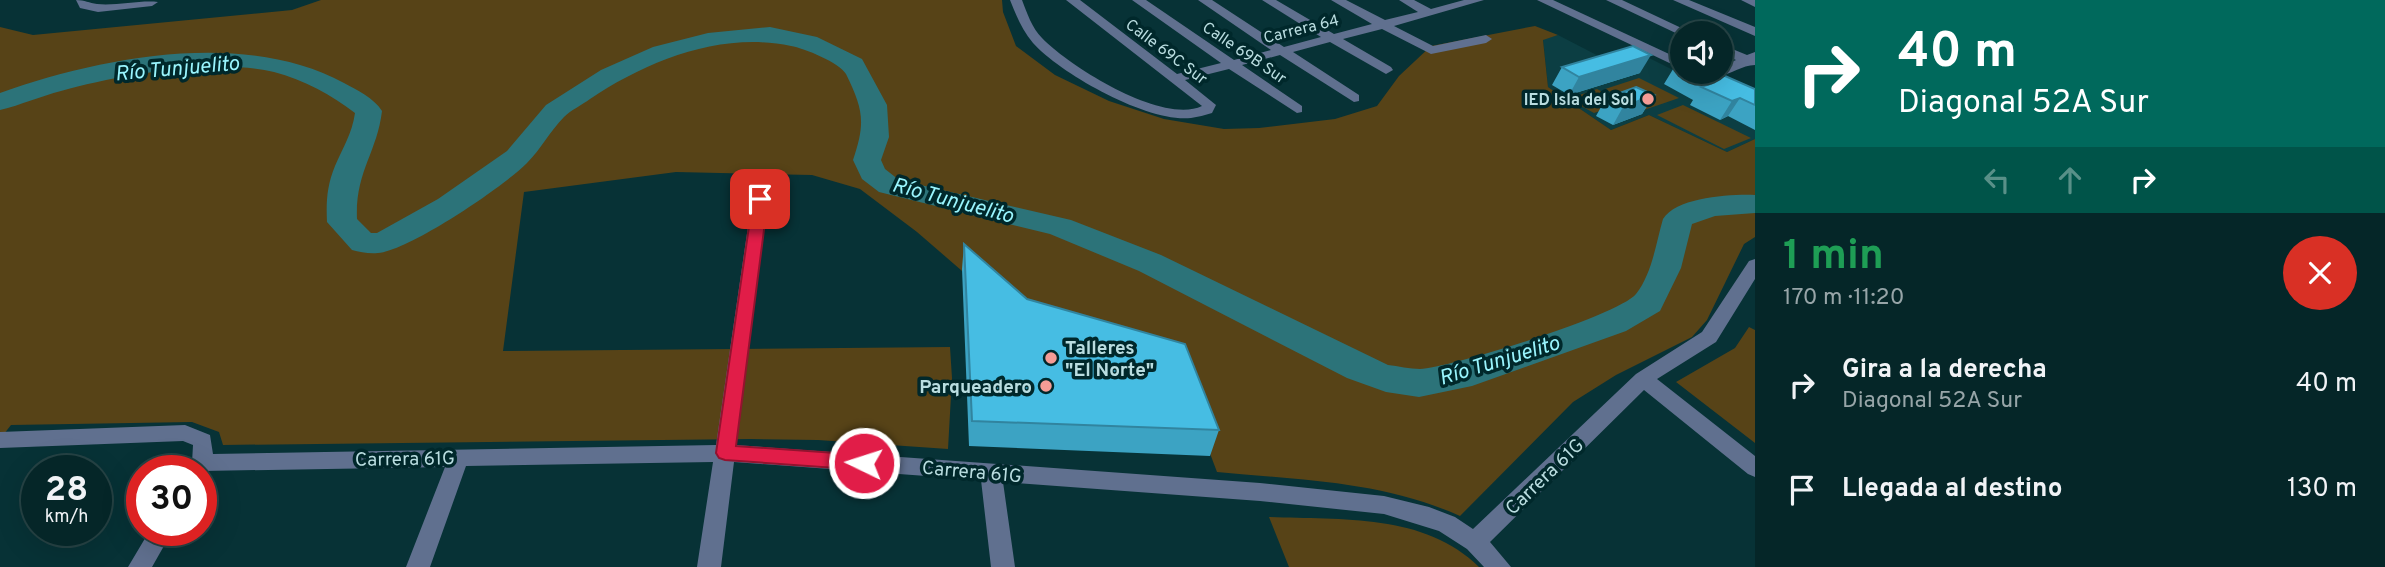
<!DOCTYPE html>
<html lang="es">
<head>
<meta charset="utf-8">
<style>
	body { margin:0; font-family:Overpass,sans-serif; background:#133234; color:#f1f3f6; height:100vh; display:flex; flex-direction:column; font-size:26px; white-space:nowrap }
	* { box-sizing:border-box; margin:0 }
	p { font-size:23px; color:#97a5a8 }
	.icon { flex:none; width:38px; height:38px; fill:none; stroke:currentColor; stroke-width:2; stroke-linecap:round; stroke-linejoin:round }
	.map { position:relative; flex:1; overflow:hidden }
	.panel { display:flex; flex-direction:column; background:#052628; width:630px }
	.panel>* { flex:none }
	.guide { background:#00695c; color:#fff; overflow:hidden }
	.tools { position:absolute; left:1670px; top:21px; display:grid; gap:14px }
	.tools a { display:grid; place-items:center; width:63px; height:63px; border-radius:50%; background:#052628; box-shadow:0 7px 28px #0002,0 0 0 2px #264345; font-size:35px }
	.speed { position:absolute; left:21px; top:455px; display:flex; gap:14px; font-size:35px; font-weight:700; text-align:center }
	.speed>* { display:grid; place-content:center; width:91px; height:91px; border-radius:50%; background:#052628; box-shadow:0 7px 28px #0002,0 0 0 2px #264345; line-height:1 }
	.speed small { font-size:18px; font-weight:400 }
	.speed .limit { border:10px solid #d22; background:#fff; color:#111 }
	.pin { position:absolute; display:grid; place-items:center; width:60px; height:60px; color:#fff; margin:-30px; border-radius:14px; box-shadow:0 4px 10px #0006 }
	.me { position:absolute; width:77px; margin:-38px; rotate:274deg; stroke-linejoin:round; filter:drop-shadow(0 0 5px #0008) }
	.turn { display:flex; align-items:center; gap:24px; height:147px; padding:0 28px; font-size:32px }
	.turn .icon { width:91px; height:91px; stroke-width:2.5 }
	.turn b { display:block; font-size:49px; line-height:60px }
	.lanes { display:flex; align-items:center; height:66px; padding:0 28px; background:#0003; justify-content:center; gap:35px; direction:ltr }
	.lanes .off { opacity:.35 }
	.round { display:grid; place-items:center; flex:none; width:74px; height:74px; border-radius:37px; background:#133234 }
	.head { display:flex; align-items:center; justify-content:space-between; height:119px; padding:0 28px }
	h1 { font-size:42px; font-weight:700; line-height:52px; color:#1e9e55 }
	ul { padding:0; list-style:none }
	li { display:flex; align-items:center; gap:21px; height:105px; padding:0 28px }
	li div { flex:1 }
	li b { display:block; font-size:26px }
	li em { font-style:normal }
	main { display:flex; flex:1; min-height:0 }
	.map>svg:first-child { display:block }
	.built { fill:#0c3e43 }
	.green { fill:#574317 }
	.lines { fill:none; stroke-linecap:round; stroke-linejoin:round }
	.river { fill:#2c7379; fill-rule:evenodd }
	.minor { fill:#60708f; fill-rule:evenodd }
	.wall { fill:#3ca3c3 }
	.shaded-wall { fill:#31849f }
	.building { fill:#46bde3; stroke:#31849f; stroke-width:2 }
	.route { fill:#e11d48; stroke:#92132f; stroke-width:2 }
	.poi-dot { fill:#f59c96; stroke:#00282b; stroke-width:2.5 }
	.labels { text-anchor:middle; stroke-width:7; stroke-linejoin:round; paint-order:stroke }
	.far-street-label { font-size:16px; fill:#b9dde0; stroke:#00282b }
	.far-poi-label { font-size:16px; font-weight:bold; fill:#b9dde0; stroke:#00282b; text-anchor:end }
	.poi-label { font-size:19px; font-weight:bold; fill:#b9dde0; stroke:#00282b; text-anchor:start }
	.street-label { font-size:19px; fill:#b9dde0; stroke:#00282b }
	.water-label { font-size:21px; font-style:italic; fill:#99f5fe; stroke:#00282b }
</style>
</head>
<body>
<main>
<div class="map">
<svg width="1755" height="567" viewBox="0 0 1755 567">
	<rect width="100%" height="100%" fill="#073236"/>
	<path class="built" d="M1558,35l56,29 31,-8 110,55v28l-28,13 -78,-37 -38,15 -63,-43 -5,-48z"/>
	<path class="green" d="M321,0h681l1,12 13,34 39,29 54,26 55,18 60,10 35,-1 76,-9 42,-13 22,-30 32,-30 104,-20 23,9 -15,5 5,47 63,43 38,-15 78,37 28,-13v98l-11,7 -37,76 -15,17 -76,38 -43,27 -113,114c-78,-35 -159,-36 -243,-44l-39,-103 -187,-73 -74,-64 -57,-43 -48,-14 -136,-3 -152,20 -21,159 447,-4 2,31 -4,71 -130,-9 -68,-1 -527,6 -4,-13 -27,-10 -181,3 -11,14v-412l33,8 259,-25z
		M1639,78l40,20 -35,12 -39,-21z
		M1597,89l26,14 -29,10 -26,-14z
		M1683,105l68,33 -27,11 -67,-34z
		M1749,327l6,3v113l-79,-61 59,-34z
		M1269,517c71,3 156,-4 210,50h-190z"/>
	<g class="lines">
		<path class="river" d="M770,27l47,10 45,22 25,46 2,32 -8,23 4,9 14,11 172,40 90,35 227,110c10,1 22,4 32,4 30,-1 199,-54 216,-75 16,-20 20,-51 27,-75 14,-22 68,-25 92,-24v18l-40,3 -23,8 -11,44 -21,43 -34,20 -154,55 -53,11 -33,-5 -39,-14 -208,-107 -89,-37 -171,-42 -17,-13 -9,-19c13,-38 10,-51 -7,-86 -6,-11 -42,-26 -55,-28 -70,-15 -144,15 -201,53 -8,6 -19,11 -26,18 -14,14 -23,32 -37,46 -24,24 -117,87 -149,90 -9,1 -18,-1 -26,-3l-25,-28c-1,-20 0,-37 8,-56 8,-19 17,-32 20,-53 -23,-18 -51,-33 -81,-41 -57,-14 -156,3 -213,19 -20,5 -40,14 -61,19v-17c101,-36 245,-64 344,-10 13,7 30,15 38,28 -5,42 -27,61 -25,108l14,14h6l61,-34 69,-48 39,-46 55,-35 52,-23 55,-14z"/>
		<path class="minor" d="M76,0c9,0 13,3 21,4 19,2 43,-4 61,-2l-6,4 -54,6 -18,-4z
			M1010,0h12c5,13 10,28 20,38 28,29 121,87 160,68l-136,-106h14l97,74 44,-11 -89,-63h14l88,60 37,-10 -73,-50h14l72,47 37,-10 -59,-37h14l58,34 38,-10 -41,-24h15l39,20 33,-8 -19,-12h15l17,9 33,-9h20l-90,26 39,20 53,-11 6,4 -6,4 -55,11 -49,-25 -39,10 48,28 2,3 -7,4 -56,-32 -37,10 66,43v6l-5,1 -74,-47 -38,10 60,41v6l-5,1 -68,-44 -44,11 31,25 -4,8c-7,2 -14,4 -21,5 -43,5 -130,-44 -158,-75 -11,-13 -17,-28 -23,-43z
			M1537,0h16l129,60v9z
			M1606,0h16l70,33h-10v3z
			M1673,0h16l66,27v9z
			M1741,0h14v7z
			M1720,44l27,11 8,-3v13c-14,0 -26,12 -40,10l-1,-3h6v-5l16,-7 -16,-7z
			M760,194l8,5 -32,246 524,38 124,13 45,11 26,10 18,12 163,-155 66,-42 47,-71 6,-2v20l-39,63 -59,37 98,77v21l-7,-3 -104,-84 -154,152 21,25h-27l-17,-18 -28,-18 -55,-17 -124,-13 -257,-19 12,85h-24l-10,-87 -247,-18 -13,105h-24l16,-105 -247,4 -36,101h-24l39,-100 -242,4 -7,-2 -4,-6 1,-18 -10,-4 -183,7v-16l185,-7 25,10 3,19 503,-9 36,-246z
			M150,530h23l-21,37h-24z"/>
	</g>
	<path class="wall" d="M1681,56h1v16h34l39,17v41l-27,-14 -8,4 -30,-15 3,-5 -29,-16z
		M1562,67l78,6 -71,22 -17,-10z
		M1654,95l-12,19 -29,11 -17,-9 10,-18z
		M964,244l63,55 192,131 -9,26 -241,-10 -7,-177z"/>
	<path class="shaded-wall" d="M1651,55l-11,18 -71,22 10,-18z
		M1654,95l-12,19 -29,11 10,-18z
		M1740,98l-12,18 -8,4 12,-19z"/>
	<path class="building" d="M1633,46l18,9 -72,22 -17,-10z
		M1681,56h1v14l-7,-4z
		M1686,72h30l39,17v16l-15,-7 -8,3 -31,-14 9,-3z
		M1636,87l18,8 -31,12 -17,-9z
		M964,244l63,55 158,45 34,86 -247,-9z"/>
	<path class="route" d="M760,195l8,4 -32,247 128,9 7,2 3,6 -3,5 -7,2 -139,-10 -6,-2 -3,-5 37,-254z"/>
	<g class="poi-dot">
		<circle cx="1648" cy="99" r="7"/>
		<circle cx="1051" cy="358" r="7"/>
		<circle cx="1046" cy="386" r="7"/>
	</g>
	<g class="labels">
		<g class="far-street-label">
			<text transform="translate(1301 28) rotate(-14)" y="6">Carrera 64</text>
			<text transform="translate(1167 51) rotate(37)" y="6">Calle 69C Sur</text>
			<text transform="translate(1245 52) rotate(34)" y="6">Calle 69B Sur</text>
		</g>
		<g class="far-poi-label">
			<text x="1634" y="105">IED Isla del Sol</text>
		</g>
		<g class="poi-label">
			<text x="1065" y="354">Talleres<tspan x="1065" dy="22">"El Norte"</tspan></text>
			<text x="1032" y="393" text-anchor="end">Parqueadero</text>
		</g>
		<g class="street-label">
			<text transform="translate(405 458) rotate(-1)" y="7">Carrera 61G</text>
			<text transform="translate(972 471) rotate(5)" y="7">Carrera 61G</text>
			<text transform="translate(1544 476) rotate(-44)" y="7">Carrera 61G</text>
		</g>
		<g class="water-label">
			<text transform="translate(177 68) rotate(-5)" y="7">Río Tunjuelito</text>
			<text transform="translate(953 200) rotate(15)" y="7">Río Tunjuelito</text>
			<text transform="translate(1499 360) rotate(-17)" y="7">Río Tunjuelito</text>
		</g>
	</g>
</svg>
<div class="tools">
<a><svg class="icon" aria-label="sound" viewBox="0 0 24 24"><path d="M4 9h4l5-4v14l-5-4H4zM17 9q2 3 0 6"/></svg></a>
</div>
<div class="speed"><div>28<small>km/h</small></div><div class="limit">30</div></div>
<div class="pin" style="left:760px;top:199px;background:#d93025"><svg class="icon" aria-label="arrive" viewBox="0 0 24 24"><path d="M6 21V4h12l-3 4 3 4H6"/></svg></div>
<svg class="me" style="left:864px;top:463px" viewBox="-20 -20 40 40"><circle r="17" fill="#e11d48" stroke="#fff" stroke-width="3"/><path d="M0-11L8 9 0 5-8 9z" fill="#fff"/></svg>
</div>
<section class="panel">
<div class="guide">
<div class="turn"><svg class="icon" aria-label="right" viewBox="0 0 24 24"><path d="M7 20v-9h11M14 6l5 5-5 5"/></svg><div><b>40 m</b>Diagonal 52A Sur</div></div>
<div class="lanes"><svg class="icon off" aria-label="left" viewBox="0 0 24 24"><path d="M17 20v-9H6M10 6l-5 5 5 5"/></svg><svg class="icon off" aria-label="ahead" viewBox="0 0 24 24"><path d="M12 20V5M6 11l6-6 6 6"/></svg><svg class="icon" aria-label="right" viewBox="0 0 24 24"><path d="M7 20v-9h11M14 6l5 5-5 5"/></svg></div>
</div>
<div class="head"><div><h1>1 min</h1><p>170 m · 11:20</p></div><a class="round" style="background:#d93025;color:#fff"><svg class="icon" aria-label="close" viewBox="0 0 24 24"><path d="M6 6l12 12M18 6L6 18"/></svg></a></div>
<ul>
<li><svg class="icon" aria-label="right" viewBox="0 0 24 24"><path d="M7 20v-9h11M14 6l5 5-5 5"/></svg><div><b>Gira a la derecha</b><p>Diagonal 52A Sur</p></div><em>40 m</em></li>
<li><svg class="icon" aria-label="arrive" viewBox="0 0 24 24"><path d="M6 21V4h12l-3 4 3 4H6"/></svg><div><b>Llegada al destino</b></div><em>130 m</em></li>
</ul>
</section>
</main>
</body>
</html>
